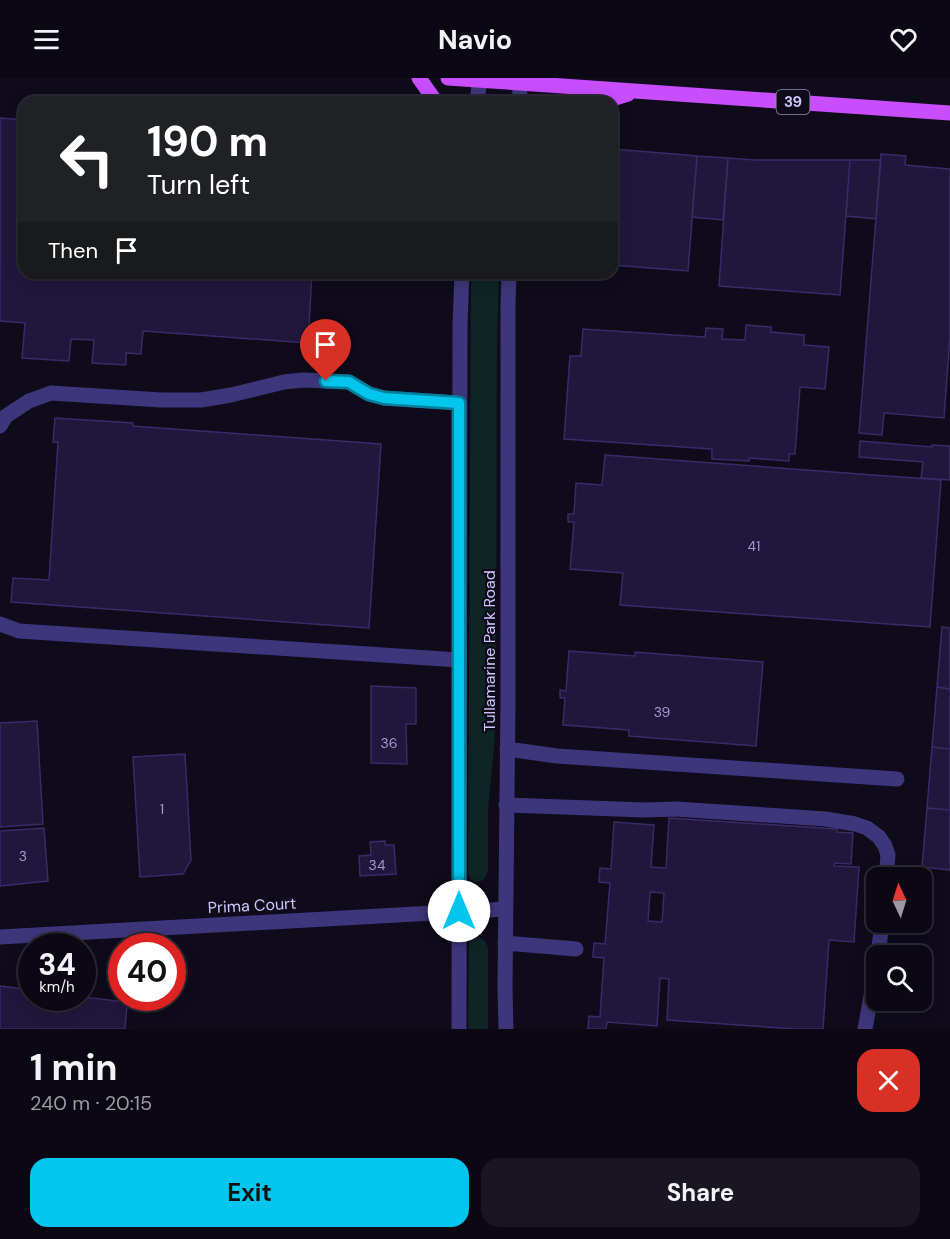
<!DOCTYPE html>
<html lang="en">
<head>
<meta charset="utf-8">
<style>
	body { margin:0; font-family:"DM Sans",sans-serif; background:#191622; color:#f1f3f6; height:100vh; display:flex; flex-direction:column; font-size:22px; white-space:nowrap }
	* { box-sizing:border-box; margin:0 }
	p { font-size:20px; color:#9a9aa0 }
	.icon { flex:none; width:33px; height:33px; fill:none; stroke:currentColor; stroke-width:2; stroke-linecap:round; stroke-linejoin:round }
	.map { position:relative; height:951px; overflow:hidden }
	.drawer { display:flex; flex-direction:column; background:#0b0814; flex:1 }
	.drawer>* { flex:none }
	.hud { position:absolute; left:18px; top:18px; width:600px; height:183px; border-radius:18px; box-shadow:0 3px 15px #0003,0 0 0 2px #2b2934; background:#202124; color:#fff; overflow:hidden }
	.needle { width:39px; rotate:356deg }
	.controls { position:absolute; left:866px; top:789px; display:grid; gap:12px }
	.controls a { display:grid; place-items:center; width:66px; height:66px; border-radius:12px; background:#0b0814; box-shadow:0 3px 15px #0003,0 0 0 2px #2b2934; font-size:30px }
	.speed { position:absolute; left:18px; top:855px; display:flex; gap:12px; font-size:30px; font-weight:700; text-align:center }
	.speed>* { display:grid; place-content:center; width:78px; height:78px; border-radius:50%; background:#0b0814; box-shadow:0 3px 15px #0003,0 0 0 2px #2b2934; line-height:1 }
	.speed small { font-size:15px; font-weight:400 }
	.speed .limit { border:9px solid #d22; background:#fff; color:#111 }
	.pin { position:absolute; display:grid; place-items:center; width:51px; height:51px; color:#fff; margin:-62px -26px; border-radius:50% 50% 50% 0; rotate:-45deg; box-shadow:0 0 6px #0007 }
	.pin .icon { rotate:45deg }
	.me { position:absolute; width:66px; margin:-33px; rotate:0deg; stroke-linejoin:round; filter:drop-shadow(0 0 4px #0008) }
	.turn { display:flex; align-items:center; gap:21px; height:126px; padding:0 30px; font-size:27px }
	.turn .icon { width:78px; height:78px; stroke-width:2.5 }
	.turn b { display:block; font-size:42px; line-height:51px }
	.then { display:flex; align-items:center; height:57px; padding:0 30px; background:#0003; gap:12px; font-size:22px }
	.round { display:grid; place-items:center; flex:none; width:63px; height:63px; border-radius:18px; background:#191622 }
	.headline { display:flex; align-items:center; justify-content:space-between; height:102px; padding:0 30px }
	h1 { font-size:36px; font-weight:700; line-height:45px }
	.button { display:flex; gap:12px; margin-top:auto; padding:12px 30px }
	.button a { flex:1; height:69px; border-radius:18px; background:#02c6ee; color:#111; font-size:24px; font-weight:700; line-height:69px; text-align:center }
	.button a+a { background:#191622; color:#f1f3f6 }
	header { display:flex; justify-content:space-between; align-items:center; height:78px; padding:0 30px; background:#0b0814; font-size:27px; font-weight:700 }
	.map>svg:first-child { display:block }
	.green { fill:#0e2425 }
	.building { fill:#21173c; stroke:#3a2a68; stroke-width:1.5; fill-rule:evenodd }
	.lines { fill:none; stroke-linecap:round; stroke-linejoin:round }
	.minor { stroke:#3e367a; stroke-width:15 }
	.major { stroke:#c84efd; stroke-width:15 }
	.route-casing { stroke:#01819b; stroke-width:15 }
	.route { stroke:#02c6ee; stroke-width:10 }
	.labels { text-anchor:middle; stroke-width:4.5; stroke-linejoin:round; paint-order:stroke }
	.number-label { font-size:14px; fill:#a49ace }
	.shield { fill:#0f0b1b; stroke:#968eba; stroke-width:1.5 }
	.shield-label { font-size:15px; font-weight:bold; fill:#d0c6fe }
	.street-label { font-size:16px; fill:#d0c6fe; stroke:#0f0b1b }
</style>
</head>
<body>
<header><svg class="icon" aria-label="menu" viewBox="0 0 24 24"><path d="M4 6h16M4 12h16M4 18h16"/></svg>Navio<svg class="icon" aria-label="heart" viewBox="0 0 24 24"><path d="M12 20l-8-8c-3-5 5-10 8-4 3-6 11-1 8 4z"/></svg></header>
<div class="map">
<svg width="950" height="951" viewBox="0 0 950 951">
	<rect width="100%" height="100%" fill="#0f0b1b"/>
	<path class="green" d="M471,195h28l-2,75 -1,356 -1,33 -7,73v61l-4,8 -6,4 -7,-3 -3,-8z
		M477,859c7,2 9,4 11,11v81h-20l1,-86 4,-5z"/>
	<path class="building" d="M0,40l24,2v153h288l-4,70 -165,-12 -2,23 -15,-1v12l-34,-2 2,-23 -23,-1 -2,22 -47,-3 3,-35 -25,-2z
		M613,71l84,7 -9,115 -76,-6z
		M881,76l25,2 -1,9 45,4v167l-6,82 -60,-5 -2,22 -23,-2z
		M697,78l31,2 -5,62 -31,-3z
		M728,80l27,2h95l-10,135 -121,-9z
		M850,82h31l-5,59 -30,-3z
		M746,247l25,2v5l33,3v10l25,2 -4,42 -25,-2 -5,67h-6v7l-40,-3v3l-37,-2v-10l-148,-10 6,-83h11l2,-27 122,8 1,-9 17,1 -1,10 23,1z
		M55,340l78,5v3l248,18 -12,184 -358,-26 2,-24 36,2 9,-138h-5z
		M860,363l72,6v-2l18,1v34l-29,-2 2,-16 -64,-5z
		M605,377l336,25 -11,147 -310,-22 3,-32 -53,-4 4,-47h-6v-8h6l2,-31 26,2z
		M942,549l8,1v61l-13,-2z
		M569,573l66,5v-4l128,10 -7,84 -127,-10v-6l-66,-5 2,-27h-5v-8l6,1z
		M371,608l45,2v36h-10l1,40 -36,-1z
		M937,609l13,2v60l-18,-2z
		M37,643l6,103 -43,3v-104z
		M932,669l18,2v61l-23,-2z
		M185,676l6,106 -8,14 -43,3 -7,-120z
		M927,730l23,2v60l-28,-3z
		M669,740l168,11v3l16,1 -2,31 -16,-1 -1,3 25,1 -5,75 -25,-2 -6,89h-27l-129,-9 2,-41 -9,-1 -3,48 -50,-4 -1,7h-18l1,-13 11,1 4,-59 -11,-1 1,-14 11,1 5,-61 -11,-1 1,-14 11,1 3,-47 40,3 -3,42 15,1zM650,814l14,1 -2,29 -14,-1z
		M44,750l4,53 -48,5v-55z
		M385,763v4h9l2,29 -36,2 -1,-20 12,-1 -1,-13z
		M0,908l32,4v8l50,-1 44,5 1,-2h4l2,2 -1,3 -5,1 -2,23h-125z"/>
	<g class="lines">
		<path class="minor" d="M477,24l3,-24
			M519,24l2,-24
			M0,348l6,-10 23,-15 22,-8 110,7h40l30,-5 53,-13 19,-2 46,2 20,12 15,4 75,5
			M0,546l19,7 440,29
			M507,671l50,7 340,23
			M506,727l138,5 32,-1 150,10 29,5 12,4 12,9 6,9 3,9 -2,23
			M0,859l505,-28
			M505,865l71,6
			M878,878l4,-34
			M459,951l1,-704 2,-52
			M506,951l-1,-40 3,-288v-398l1,-30
			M865,951l11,-60"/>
		<path class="major" d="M419,0l17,24
			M448,0l502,35
			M602,24l26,-8"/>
	</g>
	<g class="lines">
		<g class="route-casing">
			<path id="route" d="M326,303l23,1 20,12 15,4 75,5v508"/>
		</g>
		<use href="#route" class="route"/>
	</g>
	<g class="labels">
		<g class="number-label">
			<text x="754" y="473">41</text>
			<text x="662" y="639">39</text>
			<text x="389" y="670">36</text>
			<text x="162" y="736">1</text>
			<text x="23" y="783">3</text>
			<text x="377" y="792">34</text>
		</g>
		<rect class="shield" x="776.5" y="12" width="33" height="24" rx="4.5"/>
		<g class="shield-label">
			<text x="793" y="29">39</text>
		</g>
		<g class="street-label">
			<text transform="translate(489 573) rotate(-90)" y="6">Tullamarine Park Road</text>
			<text transform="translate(252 827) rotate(-3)" y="6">Prima Court</text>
		</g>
	</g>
</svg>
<div class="controls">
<a><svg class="needle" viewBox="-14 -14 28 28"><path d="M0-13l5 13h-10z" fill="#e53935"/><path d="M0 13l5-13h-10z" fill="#9a9aa0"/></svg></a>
<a><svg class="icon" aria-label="search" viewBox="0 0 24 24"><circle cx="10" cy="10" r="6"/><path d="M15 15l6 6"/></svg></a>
</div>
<div class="speed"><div>34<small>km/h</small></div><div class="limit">40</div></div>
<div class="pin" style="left:326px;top:303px;background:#d93025"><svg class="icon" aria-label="arrive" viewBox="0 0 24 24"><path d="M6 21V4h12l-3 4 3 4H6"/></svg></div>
<svg class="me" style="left:459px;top:833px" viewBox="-20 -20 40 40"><circle r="19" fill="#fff"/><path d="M0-13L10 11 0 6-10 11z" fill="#02c6ee"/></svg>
<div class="hud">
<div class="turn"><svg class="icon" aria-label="left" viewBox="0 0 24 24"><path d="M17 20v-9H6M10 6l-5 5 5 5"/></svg><div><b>190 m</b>Turn left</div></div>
<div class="then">Then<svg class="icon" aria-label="arrive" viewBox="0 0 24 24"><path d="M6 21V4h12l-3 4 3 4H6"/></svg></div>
</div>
</div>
<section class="drawer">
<div class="headline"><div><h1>1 min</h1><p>240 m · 20:15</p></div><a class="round" style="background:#d93025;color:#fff"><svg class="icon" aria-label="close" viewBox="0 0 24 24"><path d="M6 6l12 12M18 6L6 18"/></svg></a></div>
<div class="button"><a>Exit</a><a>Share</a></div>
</section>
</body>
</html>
